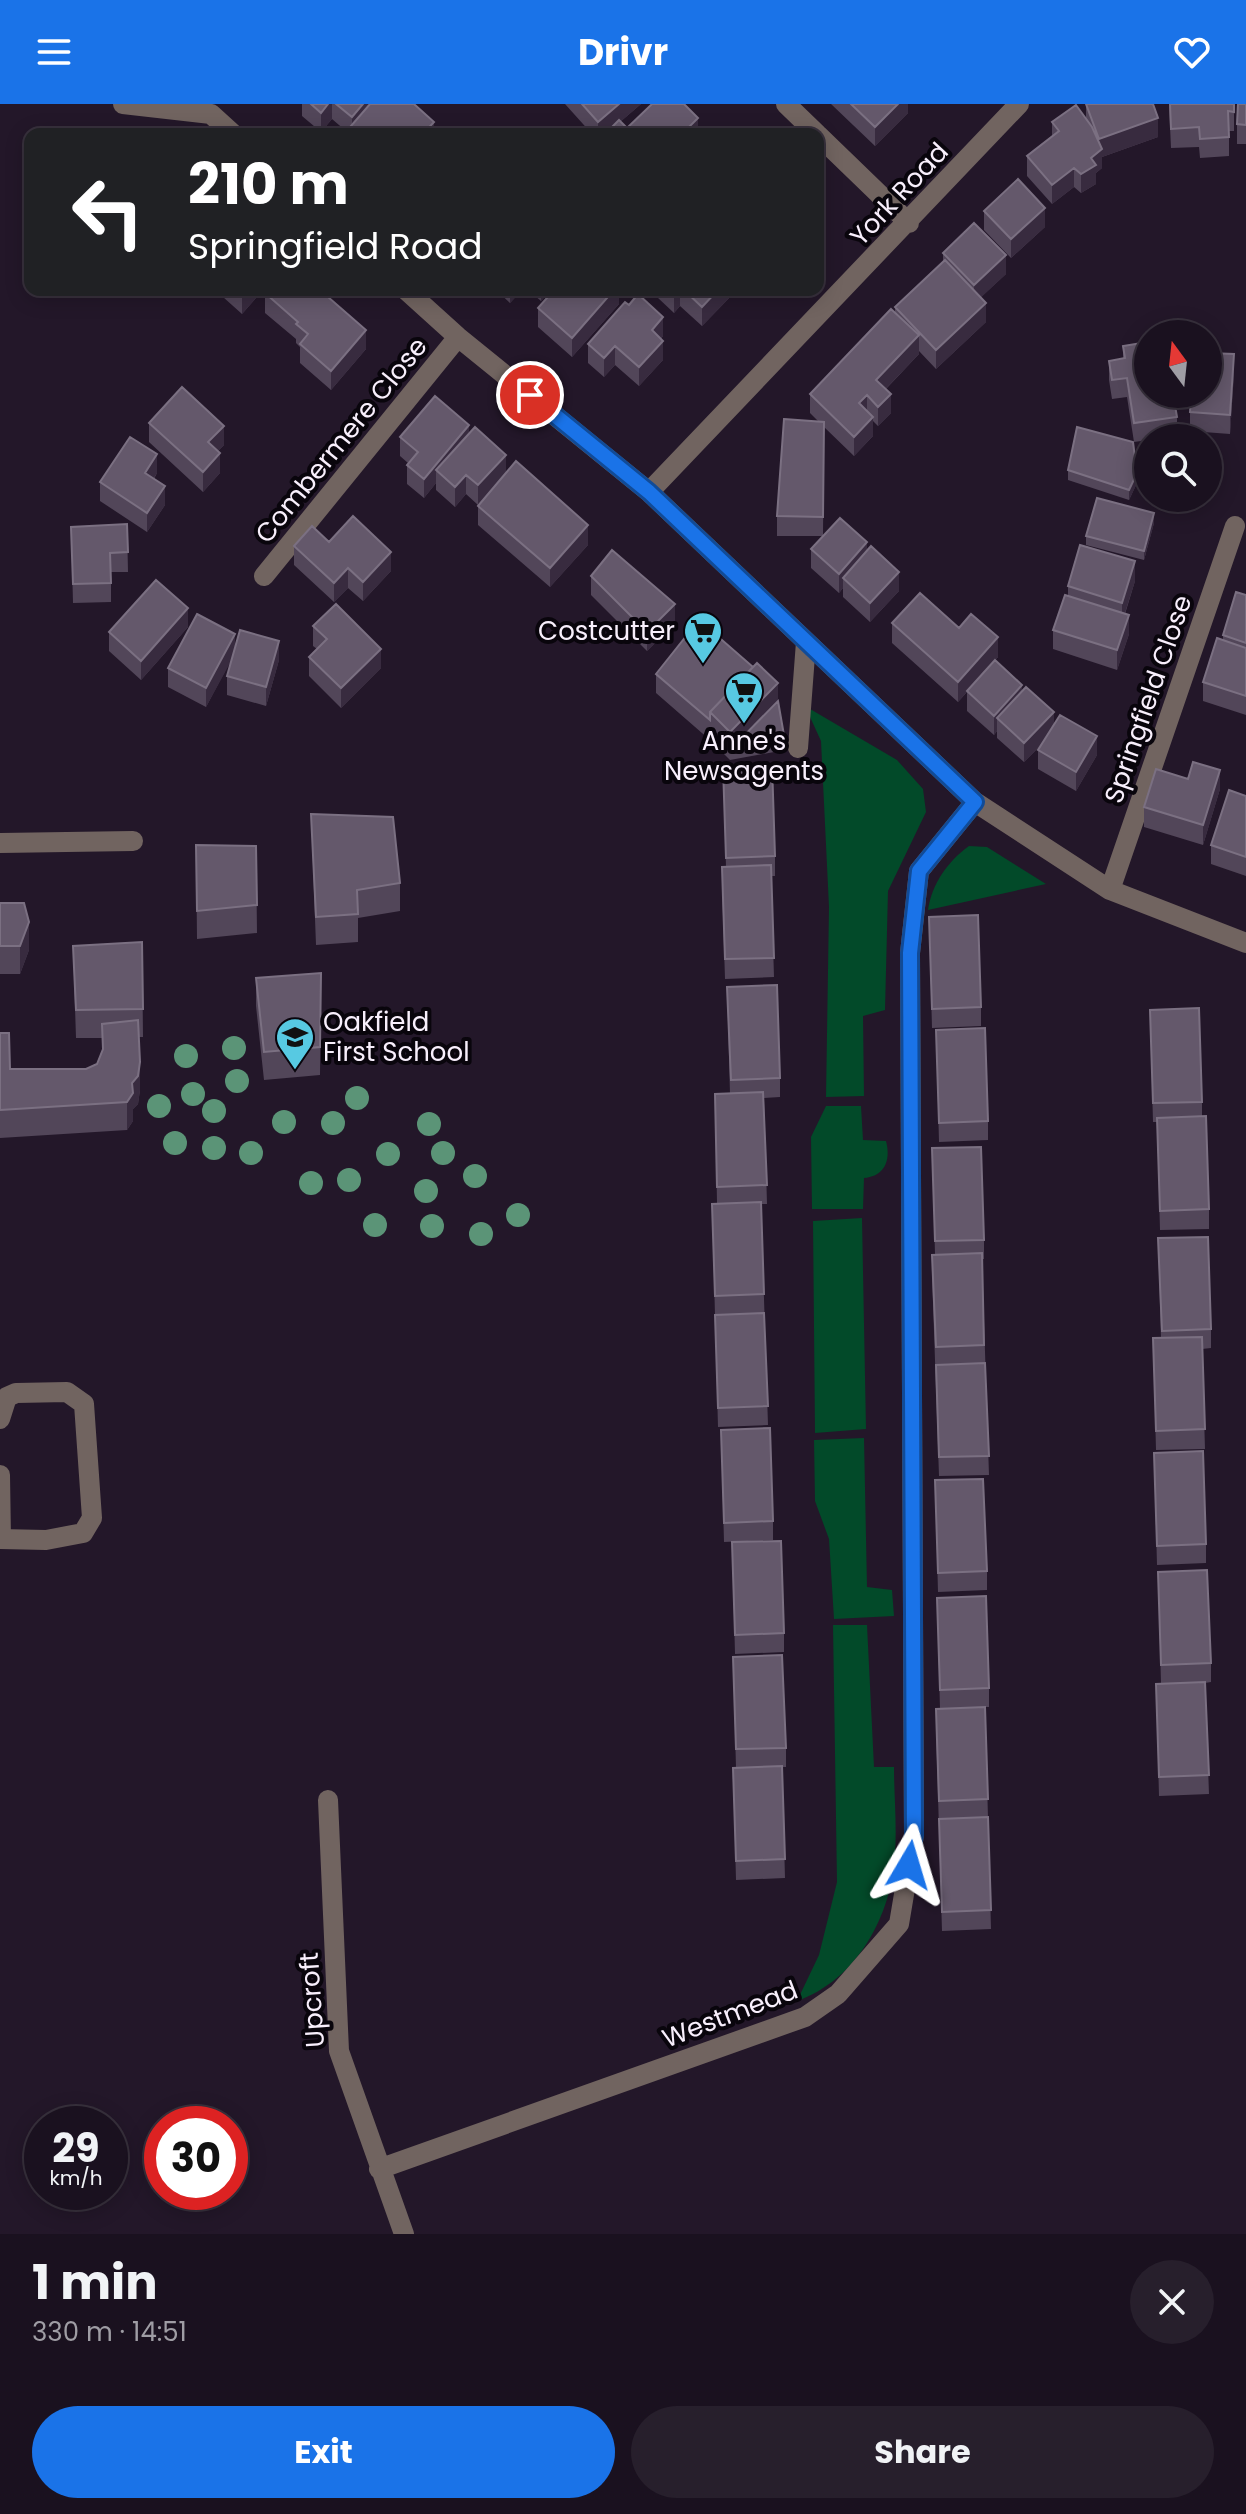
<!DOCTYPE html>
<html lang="en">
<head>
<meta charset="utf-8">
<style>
	body { margin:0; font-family:Poppins,sans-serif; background:#271f2c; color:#f1f3f6; height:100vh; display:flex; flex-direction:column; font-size:30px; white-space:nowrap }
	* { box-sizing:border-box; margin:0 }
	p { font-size:26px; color:#9f9da4 }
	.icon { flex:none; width:44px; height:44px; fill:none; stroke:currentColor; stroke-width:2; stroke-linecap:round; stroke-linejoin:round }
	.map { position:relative; height:2130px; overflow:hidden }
	.panel { display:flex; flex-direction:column; background:#1a111f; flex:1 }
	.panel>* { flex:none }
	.guide { position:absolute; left:24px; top:24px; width:800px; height:168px; border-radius:16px; box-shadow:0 4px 20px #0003,0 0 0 2px #38313d; background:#202124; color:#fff; overflow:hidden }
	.needle { width:52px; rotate:345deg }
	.buttons { position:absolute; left:1134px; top:216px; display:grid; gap:16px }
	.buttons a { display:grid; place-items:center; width:88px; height:88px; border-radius:50%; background:#1a111f; box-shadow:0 4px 20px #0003,0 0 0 2px #38313d; font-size:40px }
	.speed { position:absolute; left:24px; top:2002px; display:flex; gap:16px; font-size:40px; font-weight:700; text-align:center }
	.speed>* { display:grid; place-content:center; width:104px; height:104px; border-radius:50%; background:#1a111f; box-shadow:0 4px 20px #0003,0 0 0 2px #38313d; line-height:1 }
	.speed small { font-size:20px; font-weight:400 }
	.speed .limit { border:12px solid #d22; background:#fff; color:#111 }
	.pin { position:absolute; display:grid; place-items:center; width:68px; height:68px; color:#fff; margin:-34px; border:4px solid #fff; border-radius:50%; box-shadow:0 2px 8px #0007 }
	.me { position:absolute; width:88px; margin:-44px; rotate:7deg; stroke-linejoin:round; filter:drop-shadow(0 0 6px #0008) }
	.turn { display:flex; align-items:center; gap:28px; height:168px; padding:0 32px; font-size:36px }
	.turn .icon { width:104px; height:104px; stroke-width:2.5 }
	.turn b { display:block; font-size:56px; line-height:68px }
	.round { display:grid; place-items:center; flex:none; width:84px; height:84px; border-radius:42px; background:#271f2c }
	.summary { display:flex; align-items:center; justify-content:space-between; height:136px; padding:0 32px }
	h1 { font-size:48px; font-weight:700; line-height:60px }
	.action { display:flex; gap:16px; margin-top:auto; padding:16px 32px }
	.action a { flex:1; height:92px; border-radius:48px; background:#1a73e8; color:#fff; font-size:32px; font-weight:700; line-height:92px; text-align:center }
	.action a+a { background:#271f2c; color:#f1f3f6 }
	header { display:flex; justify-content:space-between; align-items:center; height:104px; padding:0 32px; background:#1a73e8; color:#fff; font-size:36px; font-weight:700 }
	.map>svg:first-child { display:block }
	.green { fill:#024a29 }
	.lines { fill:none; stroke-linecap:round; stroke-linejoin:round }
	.lane { stroke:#716460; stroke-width:20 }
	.street { stroke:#716460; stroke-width:20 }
	.tree { fill:#5b9477 }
	.wall { fill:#524659 }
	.shaded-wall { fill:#382b3f }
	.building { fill:#64586b; stroke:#7b7082; stroke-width:2 }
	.route-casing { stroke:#114b97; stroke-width:20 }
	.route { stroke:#1a73e8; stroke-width:14 }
	.labels { text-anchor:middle; stroke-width:8; stroke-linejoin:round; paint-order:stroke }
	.street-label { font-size:26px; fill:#f8effc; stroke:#09050c }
	.poi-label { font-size:26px; fill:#f8effc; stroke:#09050c; text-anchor:end }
</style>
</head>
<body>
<header><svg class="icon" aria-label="menu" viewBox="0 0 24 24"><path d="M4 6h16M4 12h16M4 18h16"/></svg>Drivr<svg class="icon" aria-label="heart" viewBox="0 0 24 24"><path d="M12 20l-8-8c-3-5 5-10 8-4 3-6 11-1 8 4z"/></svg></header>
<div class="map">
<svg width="1246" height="2130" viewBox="0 0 1246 2130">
	<rect width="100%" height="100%" fill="#231729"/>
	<path class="green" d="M805,602l92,54 26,29 3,23 -38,79 -3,119 -22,6 1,80 -38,1 3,-190 -8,-166z
		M969,742l18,1 59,37 -118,26c4,-26 19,-48 41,-64z
		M826,1002h35l2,34 23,1c5,19 -1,35 -22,37l-1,31h-51l-1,-72z
		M862,1114l4,211 -51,4 -2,-212z
		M864,1334l3,149 25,3 2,26 -60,3 -5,-80 -14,-38 -1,-61z
		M833,1521h34l7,142h20c0,28 3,58 1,87 -3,61 -38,126 -98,147l22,-46 18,-73z"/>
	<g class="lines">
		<path class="lane" d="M798,644l8,-106
			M0,739l133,-2
			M0,1315l7,-22 9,-4 51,-1 17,12 8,114 -9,15 -37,7 -46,-1
			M0,1371l1,64"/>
		<path class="street" d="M123,0l88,10 22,20
			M786,0l31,30
			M818,31l91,88
			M406,186l52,47 191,155 326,310 135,88 136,53
			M649,388l370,-388
			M264,472l194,-239
			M1110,786l125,-364
			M328,1696l11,251 65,183
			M379,2065l426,-152 33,-23 61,-70 15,-89 -4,-882 9,-82 56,-69"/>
	</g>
	<g class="tree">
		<circle cx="234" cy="944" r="12"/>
		<circle cx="186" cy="952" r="12"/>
		<circle cx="237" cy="977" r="12"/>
		<circle cx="193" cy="990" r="12"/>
		<circle cx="357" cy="994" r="12"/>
		<circle cx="159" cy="1002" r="12"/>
		<circle cx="214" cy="1007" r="12"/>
		<circle cx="284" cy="1018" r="12"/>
		<circle cx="333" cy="1019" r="12"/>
		<circle cx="429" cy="1020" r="12"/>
		<circle cx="175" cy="1039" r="12"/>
		<circle cx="214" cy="1044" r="12"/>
		<circle cx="251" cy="1049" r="12"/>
		<circle cx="443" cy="1049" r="12"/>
		<circle cx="388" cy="1050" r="12"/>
		<circle cx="475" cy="1072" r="12"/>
		<circle cx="349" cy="1076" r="12"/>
		<circle cx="311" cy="1079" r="12"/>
		<circle cx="426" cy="1087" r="12"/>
		<circle cx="518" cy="1111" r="12"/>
		<circle cx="375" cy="1121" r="12"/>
		<circle cx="432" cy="1122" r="12"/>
		<circle cx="481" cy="1130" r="12"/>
	</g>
	<path class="wall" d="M302,0h112l20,30 -88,-3 -14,-12 -11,13 -19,-16z
		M565,0h76l-21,18 7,6 71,6h-106z
		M831,0h77v9l-33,33z
		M1086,0h67l5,33 -56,20v11l-6,5v11l-15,9 -7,-6 -22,17 -25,-28v-20l25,-20v-14l34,-4z
		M1169,0h65v27h-5v25l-29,2 -1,-11 -28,1z
		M1246,0v40h-9v-20z
		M984,107l61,16 -34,31 -27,-28z
		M943,149l63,21 -25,23 5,25 -50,47 -17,-18v3l-33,35 5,24 -13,13 -5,-5v15l-19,20 -30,-29 -1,109h-46v-20l41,-95 -8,-8v-19l85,-81v-6l48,-45z
		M223,186h40l-21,24 -19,-17z
		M496,186h26l-12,13z
		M528,186h23l-10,11z
		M614,186h5v14l-47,53 -34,-30v-19z
		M657,186h78v2l-33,34 -22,-20 -6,7 -17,-16z
		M265,189l101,56 -35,41 -31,-27v-16l-4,-4v-4l-31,-26z
		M663,232l-2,3 2,21 -24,26 -24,-21 -11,12 -16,-14v-19z
		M1123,242l54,71v19l-13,2h-16v2l-14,2 -7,-45 -15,2 -3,-19v-19l14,-2z
		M1234,269l-4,61 -40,-3v-19z
		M149,319l75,22 -6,6 2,22 -17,19 -54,-50z
		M469,330l37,40 82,71 -38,42 -72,-62v-19l24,-28 -24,27 -12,-11 -11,13 -19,-17v-7l-12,15 -17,-14v-19l1,-2 -8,-7v-19z
		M1068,366l69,13 -8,17 -61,-20z
		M157,369l-3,6 11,26 -18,27 -47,-31v-19z
		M1154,419l-10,37 -58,-15v-9z
		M127,420l1,48h-17v30l-38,1 -2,-76z
		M329,438l62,29 -28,30 -15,-13 -14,14 -40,-37v-19z
		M811,445l56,2 32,40 -29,31 -27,-25v-9l-4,5 -28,-25z
		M591,472l84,47 -28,28 -56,-56z
		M1135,477l-10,33 4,20 -12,36 -64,-21v-19l15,-34v-10z
		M1246,491v120l-43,-14v-19l20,-42v-5z
		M892,519l67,5 39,29 -18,20 42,14 32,33 43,31 -21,36 -38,-22v-19l5,-7 -19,19 -27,-24v-7l-3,4 -27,-24v-19l-9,10 -66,-59z
		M313,522l68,42 -40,40 -32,-32v-19l8,-8 -4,-3z
		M188,523l-47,53 -32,-29v-19z
		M235,546l44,10 -13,46 -39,-11v-19l5,-18 -26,49 -38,-20v-19z
		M753,563l25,34 7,40v9l-55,10 -20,-20 -54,-47v-19z
		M723,662l52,90v20h-4l3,101 -49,2 -3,-93v-19h4z
		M1220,685l-17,56 -59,-18v-20z
		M1246,692v80l-35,-12v-19z
		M311,710l89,69v28l-42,7v24l-42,3z
		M196,741l60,1 1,87 -60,6z
		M0,799l29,47 -9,24h-20z
		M929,813l52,90v19l-49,2z
		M142,838l1,95h-4l1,53 -2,14 -5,5v12l-6,9 -127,8v-105l10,36h76l11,-5 5,-12v-14h-26l-3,-92z
		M321,869l-1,102 -56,5 -8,-74v-28z
		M727,883l53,91v19l-16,1 3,106h-6l7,221 -50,2 -6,-223 5,-1 -2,-109h15z
		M1150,906l52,92v15l7,92v20l-49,1 -3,-108h-4z
		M936,926l52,91v19l-49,2z
		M932,1044l52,92v19h-2l7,216 -50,1 -7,-202v-19l3,-1z
		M1158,1134l53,91v19l-9,1 3,100 -49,1 -3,-112h8z
		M721,1326l52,91v19l-49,2z
		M1154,1349l52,91v19l-49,2z
		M935,1376l52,91v19l-49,2z
		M732,1438l52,91v19l-49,2z
		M1158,1468l53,91v19l-6,1 4,111 -50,2 -3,-112h5z
		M937,1494l52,90v19h-4l6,222 -49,2 -6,-203v-19h4z
		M733,1553l53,91v19h-4l3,111 -49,2 -3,-112h3z"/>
	<path class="shaded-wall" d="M328,0h4v15l-11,13v-19z
		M363,0h17l-28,30v-17z
		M619,0h22l-35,30h-8v-12z
		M898,0h10v9l-33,33v-19z
		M698,14v16h-12v-4z
		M1158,14v19l-56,20v11l-6,5v11l-15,9v-19l10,-16 8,-6v-13z
		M434,18v12h-11z
		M1074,64v19l-22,17v-19z
		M1045,104v19l-34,31v-19z
		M1006,151v19l-32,30v-19z
		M246,186h17l-21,24v-19z
		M510,186h12l-12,13z
		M541,186h10l-10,11z
		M614,186h5v14l-47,53v-19z
		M677,186h3v16l-6,7v-19z
		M718,186h17v2l-33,34v-19z
		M986,199v19l-50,47v-19z
		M663,213v19l-11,13v-19z
		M366,226v19l-35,41v-19z
		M919,231v19l-43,45v-19z
		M663,237v19l-24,26v-19z
		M615,242v19l-11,12v-19z
		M1234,250v19l-4,61v-19z
		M891,290v19l-13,13v-19z
		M867,291v20l-8,-12z
		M873,313v19l-19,20v-19z
		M469,321v19l-33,26v13l-12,15v-19z
		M224,322v19l-16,17v-20z
		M220,349v20l-17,19v-20z
		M157,350v19l-12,19v-19z
		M506,351v19l-28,31v-20z
		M1137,369v10l-8,17v-10z
		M466,371v19l-11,13v-20z
		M165,382v19l-18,27v-19z
		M1154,409v10l-10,37v-9z
		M588,421v20l-38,42v-19z
		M867,438v19l-24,17v10l-4,5v-19z
		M391,448v19l-28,30v-19z
		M1135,457v20l-13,41v-19z
		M348,464v20l-14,14v-19z
		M899,468v19l-29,31v-19z
		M675,500v19l-28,28v-19z
		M188,504v19l-47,53v-19z
		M1129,511v19l-12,36v-20z
		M235,530v20l-29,53v-19z
		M998,533v20l-40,45v-20z
		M279,537v19l-13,46v-19z
		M381,545v19l-40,40v-20z
		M778,579v28l-48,39v10v-28z
		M1022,581v19l-25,14v13l-3,4v-19z
		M1054,608v19l-30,31v-19z
		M1097,632v19l-21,36v-19z
		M1220,666v19l-17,56v-20z
		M29,818v28l-9,24v-28z
		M140,958v28l-2,14 -5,5v12l-6,9v-28l5,-19z"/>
	<path class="building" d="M311,0h17l-7,9z
		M336,0h27l-11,13z
		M370,0h44l20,18 -11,12h-79z
		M582,0h37l-21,18z
		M652,0h32l14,14 -12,12 4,4h-85l14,-14 8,8z
		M851,0h47l-23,23z
		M1086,0h67l5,14 -59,21z
		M1170,0h64v8l-6,-1 1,26 -29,2 -1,-12 -28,2z
		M1238,0h8v21l-9,-1z
		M1076,1l16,22 10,22 -11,9 5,7 -15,9 -7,-6 -22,17 -25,-29 32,-25 -7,-9z
		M1018,75l27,29 -34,31 -27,-28z
		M974,119l32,32 -32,30 -31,-32z
		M945,156l41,43 -50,47 -41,-43z
		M236,186h10l-4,5z
		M268,186h52l46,40 -35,41 -31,-27 8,-10 -12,-10 2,-2 -33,-29z
		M554,186h60l-42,48 -34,-30z
		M684,186h34l-16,17z
		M638,190l25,23 -11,13 11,11 -24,26 -24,-21 -11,12 -16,-14 37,-42 4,3z
		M891,205l28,26 -43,45 15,14 -13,13 -11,-12 -8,8 14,14 -19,20 -44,-43z
		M1148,238v52h25l4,23 -43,6 -7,-45 -15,2 -3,-19 16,-3 -2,-12z
		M1208,249l26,1 -4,61 -40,-3 1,-18h17z
		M182,283l42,39 -16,16 12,11 -17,19 -54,-49z
		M435,292l34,29 -45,54 -17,-14 11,-13 -18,-15z
		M784,315l40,3 -1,95 -46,-1z
		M475,323l31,28 -28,30 -12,-10 -11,12 -19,-17z
		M1077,323l56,15 4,31 -8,17 -61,-20z
		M130,333l27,17 -12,19 20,13 -18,27 -47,-31z
		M516,357l72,64 -38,43 -72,-62z
		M1097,394l57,15 -10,38 -58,-15z
		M353,412l38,36 -28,30 -15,-14 -14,15 -40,-37 18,-20 17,16z
		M840,414l27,24 -28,32 -28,-25z
		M127,420l1,28 -18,1 1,30 -38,1 -2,-57z
		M1080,441l55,16 -13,42 -54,-17z
		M871,442l28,26 -29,31 -27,-25z
		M612,446l63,54 -28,28 -56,-56z
		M156,476l32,28 -47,53 -32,-29z
		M1236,488l10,3v48l-23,-8z
		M920,489l39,35 12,-14 27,23 -40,45 -66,-59z
		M1065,491l64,20 -12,35 -64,-20z
		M336,500l45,45 -40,39 -32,-31 18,-18 -14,-13z
		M197,510l38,20 -29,54 -38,-20z
		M699,516l54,47 -43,45v8l-54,-46z
		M240,526l39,11 -13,46 -39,-11z
		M1217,534l29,10v48l-43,-14z
		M995,556l27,25 -28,31 -27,-25z
		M757,559l21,20 -48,49 -20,-20z
		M1026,583l28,25 -30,31 -27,-25z
		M778,597l7,40 -55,9z
		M1060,611l37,21 -21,36 -38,-22z
		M1193,658l27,8 -17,55 -59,-18 12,-38 32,10z
		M772,660l3,92 -49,2 -3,-92z
		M1229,686l17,6v61l-35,-12z
		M311,710l82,3 7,66 -43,7 1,24 -42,3z
		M196,741l60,1 1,59 -60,6z
		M771,761l3,93 -49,1 -3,-92z
		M0,799h24l5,19 -9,24h-20z
		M978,811l3,92 -49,2 -3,-92z
		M142,838l1,67 -67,1 -3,-64z
		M321,869l-1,74 -56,5 -8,-74z
		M777,881l3,93 -49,2 -4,-93z
		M1199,904l3,94 -49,1 -3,-93z
		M138,916l2,42 -2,14 -6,7 1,10 -6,9 -127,8v-77h9l1,36h76l11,-5 6,-15 -1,-25z
		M985,924l3,93 -49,2 -3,-93z
		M763,988l4,93 -50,2 -2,-93z
		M1206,1012l3,93 -49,2 -3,-93z
		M981,1043l3,93 -49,1 -3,-93z
		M761,1098l3,92 -49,2 -3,-92z
		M1208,1133l3,92 -49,2 -4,-93z
		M982,1149l2,92 -48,2 -4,-92z
		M764,1209l4,93 -50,2 -3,-93z
		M1202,1233l3,92 -49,2 -3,-93z
		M985,1259l4,93 -50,1 -3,-92z
		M770,1324l3,93 -49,2 -3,-93z
		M1203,1347l3,93 -49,2 -3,-93z
		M983,1375l4,92 -49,2 -3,-93z
		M781,1437l3,92 -49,2 -3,-93z
		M1207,1466l4,93 -50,2 -3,-93z
		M986,1492l3,92 -49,2 -3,-92z
		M782,1551l4,93 -50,1 -3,-92z
		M1205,1578l4,93 -50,2 -3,-93z
		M985,1603l3,92 -49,2 -3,-92z
		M782,1662l3,93 -49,2 -3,-93z
		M988,1713l3,93 -49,2 -3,-93z"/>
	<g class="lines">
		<g class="route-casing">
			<path id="route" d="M530,291l119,97 326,310 -56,69 -9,82 4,882 -5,30"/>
		</g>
		<use href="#route" class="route"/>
	</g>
	<defs>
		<g id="supermarket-pin" transform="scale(2)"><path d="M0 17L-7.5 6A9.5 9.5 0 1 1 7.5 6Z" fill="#57c9e2" stroke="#09050c"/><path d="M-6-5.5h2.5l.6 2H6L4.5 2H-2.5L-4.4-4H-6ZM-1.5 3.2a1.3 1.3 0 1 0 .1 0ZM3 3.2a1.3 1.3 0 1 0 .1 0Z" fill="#111"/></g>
		<g id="school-pin" transform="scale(2)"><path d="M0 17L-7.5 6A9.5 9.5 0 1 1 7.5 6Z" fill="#57c9e2" stroke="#09050c"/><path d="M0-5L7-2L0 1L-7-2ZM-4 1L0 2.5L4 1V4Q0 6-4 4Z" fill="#111"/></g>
	</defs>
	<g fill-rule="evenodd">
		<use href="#supermarket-pin" x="703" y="527"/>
		<use href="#supermarket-pin" x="744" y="587"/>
		<use href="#school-pin" x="295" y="933"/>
	</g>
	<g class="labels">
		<g class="street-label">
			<text transform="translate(899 90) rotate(-47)" y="9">York Road</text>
			<text transform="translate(341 336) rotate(-51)" y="9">Combermere Close</text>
			<text transform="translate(1148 595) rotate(-71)" y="9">Springfield Close</text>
			<text transform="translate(312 1896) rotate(-94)" y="9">Upcroft</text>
			<text transform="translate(730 1910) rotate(-21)" y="9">Westmead</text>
		</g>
		<g class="poi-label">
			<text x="675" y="536">Costcutter</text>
			<text x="744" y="646" text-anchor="middle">Anne's<tspan x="744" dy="30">Newsagents</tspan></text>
			<text x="323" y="927" text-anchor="start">Oakfield<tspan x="323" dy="30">First School</tspan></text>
		</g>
	</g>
</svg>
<div class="buttons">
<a><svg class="needle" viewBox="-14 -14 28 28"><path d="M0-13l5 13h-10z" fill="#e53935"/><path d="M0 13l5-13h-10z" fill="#9f9da4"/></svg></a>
<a><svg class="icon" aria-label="search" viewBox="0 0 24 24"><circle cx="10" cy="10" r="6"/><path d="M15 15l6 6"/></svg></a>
</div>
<div class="speed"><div>29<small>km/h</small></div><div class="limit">30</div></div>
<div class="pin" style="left:530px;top:291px;background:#d93025"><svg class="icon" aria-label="arrive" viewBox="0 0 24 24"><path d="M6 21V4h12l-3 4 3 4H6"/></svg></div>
<svg class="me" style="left:909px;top:1761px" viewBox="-20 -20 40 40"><path d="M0-17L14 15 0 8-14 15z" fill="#1a73e8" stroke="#fff" stroke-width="4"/></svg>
<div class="guide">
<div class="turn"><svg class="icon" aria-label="left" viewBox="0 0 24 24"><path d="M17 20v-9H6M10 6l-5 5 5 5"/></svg><div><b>210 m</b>Springfield Road</div></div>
</div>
</div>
<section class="panel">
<div class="summary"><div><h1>1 min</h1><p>330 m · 14:51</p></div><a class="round"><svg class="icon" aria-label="close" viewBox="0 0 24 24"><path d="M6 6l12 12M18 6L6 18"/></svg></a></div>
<div class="action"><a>Exit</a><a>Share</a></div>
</section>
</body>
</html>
